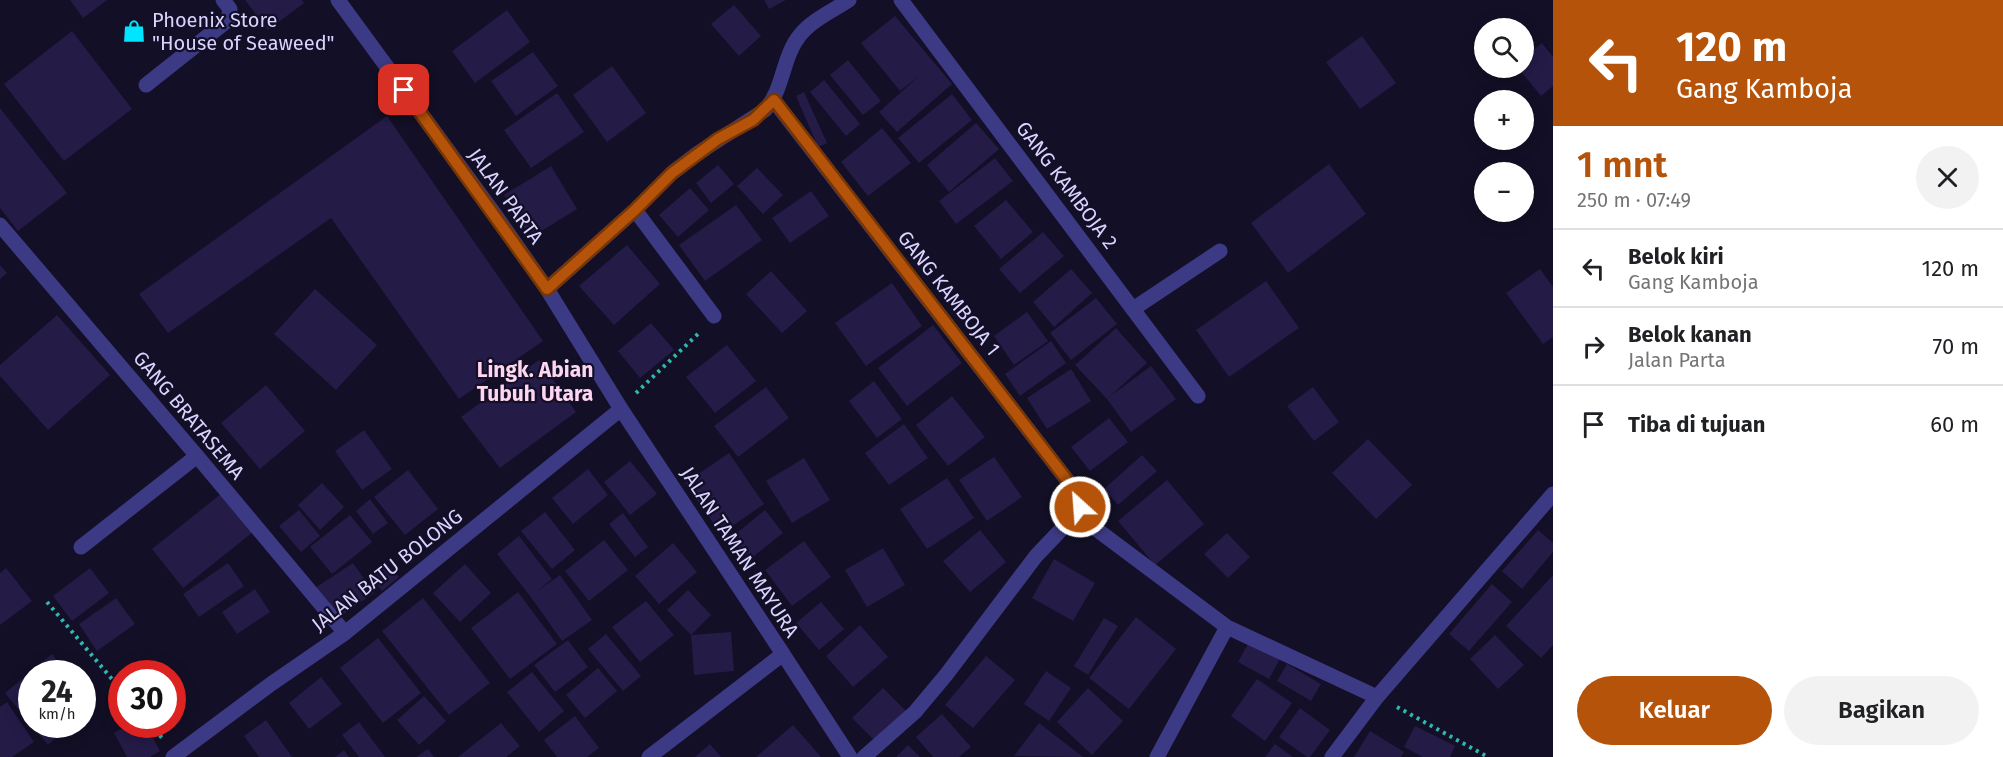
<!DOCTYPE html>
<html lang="id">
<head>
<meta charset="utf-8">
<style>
	body { margin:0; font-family:"Fira Sans",sans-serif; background:#f2f2f2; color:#202124; height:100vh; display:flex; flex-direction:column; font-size:22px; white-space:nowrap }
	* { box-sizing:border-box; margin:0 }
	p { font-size:20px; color:#757577 }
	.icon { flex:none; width:33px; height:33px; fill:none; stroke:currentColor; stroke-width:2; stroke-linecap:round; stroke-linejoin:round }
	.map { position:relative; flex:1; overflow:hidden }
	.sheet { display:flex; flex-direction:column; background:#fff; width:450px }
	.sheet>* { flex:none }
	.top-card { background:#b45309; color:#fff; overflow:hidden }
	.fabs { position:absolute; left:1474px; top:18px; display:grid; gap:12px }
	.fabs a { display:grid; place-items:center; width:60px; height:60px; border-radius:50%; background:#fff; box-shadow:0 3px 15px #0003; font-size:30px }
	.speed { position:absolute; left:18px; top:660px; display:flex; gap:12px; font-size:30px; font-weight:700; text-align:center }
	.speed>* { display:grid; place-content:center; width:78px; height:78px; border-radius:50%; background:#fff; box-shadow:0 3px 15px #0003; line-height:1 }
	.speed small { font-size:15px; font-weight:400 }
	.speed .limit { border:9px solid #d22; background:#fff; color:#111 }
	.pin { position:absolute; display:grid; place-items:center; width:51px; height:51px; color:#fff; margin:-26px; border-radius:12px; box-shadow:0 3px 9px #0006 }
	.me { position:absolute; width:66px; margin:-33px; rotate:334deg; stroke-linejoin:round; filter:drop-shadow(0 0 4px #0008) }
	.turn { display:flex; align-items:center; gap:21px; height:126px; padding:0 24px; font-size:27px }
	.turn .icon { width:78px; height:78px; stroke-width:2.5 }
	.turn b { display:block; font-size:42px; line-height:51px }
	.round { display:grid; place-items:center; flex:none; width:63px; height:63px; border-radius:32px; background:#f2f2f2 }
	.headline { display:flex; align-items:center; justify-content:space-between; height:102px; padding:0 24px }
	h1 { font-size:36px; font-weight:600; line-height:45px; color:#b45309 }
	.button { display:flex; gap:12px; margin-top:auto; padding:12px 24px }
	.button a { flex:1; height:69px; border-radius:36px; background:#b45309; color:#fff; font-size:24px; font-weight:600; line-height:69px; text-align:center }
	.button a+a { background:#f2f2f2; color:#202124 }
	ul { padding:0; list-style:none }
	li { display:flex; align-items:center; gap:18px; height:78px; padding:0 24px; border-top:2px solid #e0e0e0 }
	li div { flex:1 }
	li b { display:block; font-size:22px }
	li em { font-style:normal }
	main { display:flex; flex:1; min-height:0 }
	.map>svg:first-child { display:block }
	.building { fill:#241b47 }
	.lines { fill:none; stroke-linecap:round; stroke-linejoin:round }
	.path { stroke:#2fb8b0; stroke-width:4; stroke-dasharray:3 4.5; stroke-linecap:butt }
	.lane { stroke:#3d3a85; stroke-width:15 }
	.street { stroke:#3d3a85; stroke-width:15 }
	.route-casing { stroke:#753606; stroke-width:15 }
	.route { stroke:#b45309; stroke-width:10 }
	.labels { text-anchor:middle; stroke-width:4.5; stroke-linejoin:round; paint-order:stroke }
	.poi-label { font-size:20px; fill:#d9d4ff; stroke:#130f26; text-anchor:start }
	.street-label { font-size:20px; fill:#d9d4ff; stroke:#130f26 }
	.neighbourhood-label { font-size:21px; font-weight:bold; fill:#ffd6f0; stroke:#130f26 }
</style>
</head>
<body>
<main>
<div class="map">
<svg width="1553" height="757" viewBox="0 0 1553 757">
	<rect width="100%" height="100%" fill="#130f26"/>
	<path class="building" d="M70,0h37l-24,18z
		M245,0h57l2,3 -36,27z
		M764,0h22l-17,9z
		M734,5l27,31 -22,20 -28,-32z
		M507,10l23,32 -55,41 -23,-32z
		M895,16l57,68 -55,48 -18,-20 39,-35 -18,14 -39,-48z
		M72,31l60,78 -68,52 -60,-77z
		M1362,36l34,47 -36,26 -34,-47z
		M1542,43l11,14v29l-12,10 -23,-28h6v-11z
		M533,52l25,34 -42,30 -25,-35z
		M848,60l33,41 -18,14 -33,-40z
		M612,66l34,47 -39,29 -34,-47z
		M824,80l36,44 -14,12 -36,-44z
		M804,92l23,51 -9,4 -22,-51z
		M557,93l27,39 -53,36 -27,-38z
		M952,94l20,26 -53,43 -21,-25z
		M0,108l67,85 -49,38 -18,-23z
		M387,116l156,225 -84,58 -128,-181 -163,115 -29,-39z
		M976,123l23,26 -50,43 -22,-27z
		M882,128l29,35 -43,33 -27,-34z
		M995,158l18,23 -57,43 -17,-23z
		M1329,164l37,50 -78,59 -37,-50z
		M718,165l16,19 -23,19 -15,-20z
		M551,166l26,43 -47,29 -26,-43z
		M757,168l26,27 -20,19 -26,-28z
		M690,188l19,22 -31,27 -19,-22z
		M811,191l18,25 -39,27 -18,-25z
		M1006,200l27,32 -32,27 -27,-33z
		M736,205l26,35 -57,41 -26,-36z
		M1043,232l21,24 -44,37 -21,-24z
		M627,245l33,39 -46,41 -35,-39z
		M0,265l7,8 -7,6z
		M1071,269l21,24 -38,34 -21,-25z
		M1540,269l13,18v50l-10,7 -37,-51z
		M771,271l36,40 -25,22 -36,-39z
		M1266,281l33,47 -70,49 -33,-47z
		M892,283l30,43 -56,40 -31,-43z
		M315,289l62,56 -41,45 -62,-56z
		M1096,298l21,26 -46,36 -21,-27z
		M1027,312l21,29 -34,24 -20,-29z
		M57,315l53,60 -62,55 -48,-54v-11z
		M651,323l23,27 -34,28 -22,-27z
		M933,325l29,38 -55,43 -29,-38z
		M1116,328l31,35 -38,34 42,-31 25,33 -45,33 -24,-33 -32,-34z
		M1051,341l15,22 -46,33 -15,-22z
		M727,345l29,36 -41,32 -29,-36z
		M539,360l37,52 -76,56 -39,-51z
		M1071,369l20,32 -44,28 -20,-31z
		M874,381l28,38 -25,19 -28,-37z
		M266,385l39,46 -45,38 -39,-46z
		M766,387l23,31 -51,39 -24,-31z
		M1313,387l26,35 -25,19 -27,-35z
		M952,396l33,41 -37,29 -32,-41z
		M1109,418l19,24 -38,29 -19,-24z
		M904,424l24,34 -39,27 -24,-32z
		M364,430l28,39 -30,21 -27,-39z
		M1368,439l44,46 -36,34 -44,-46z
		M729,453l35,51 -43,30 -36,-51z
		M1142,455l15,16 -39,34 -14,-16z
		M994,457l28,40 -35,24 -28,-41z
		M804,458l26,42 -38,23 -26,-42z
		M630,461l27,33 -27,21 -26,-33z
		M588,469l20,26 -35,29 -21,-26z
		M408,470l30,39 -33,26 -31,-38z
		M947,478l27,40 -47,31 -27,-40z
		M1167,480l37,44 -49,41 -37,-44z
		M322,483l22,24 -24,23 -22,-25z
		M222,493l31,39 -70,56 -31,-39z
		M370,499l18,24 -15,11 -17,-23z
		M299,510l21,26 -19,16 -22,-26z
		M765,510l18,23 -38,30 -18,-22z
		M545,512l30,38 -23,19 -31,-38z
		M623,513l25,34 -13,10 -26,-33z
		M350,515l22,27 -40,32 -22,-27z
		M980,530l26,32 -36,30 -27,-31z
		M1538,530l15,13v9l-31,37 -20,-18z
		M1227,533l23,24 -22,21 -24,-24z
		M519,536l33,43 -15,12 23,-16 32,45 -30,21 -32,-45 -33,-42z
		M604,540l24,30 -39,31 -24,-30z
		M804,541l27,36 -39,29 -27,-36z
		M673,543l24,29 -38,32 -24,-28z
		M883,548l22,37 -38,22 -22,-37z
		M1054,559l41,24 -22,38 -41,-23z
		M385,561l14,16 -17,14 -13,-17z
		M228,563l16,23 -45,31 -16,-23z
		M353,563l21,30 -38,26 -21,-31z
		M465,564l26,29 -31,29 -27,-29z
		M6,568l26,33 -32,24v-52z
		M90,568l19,25 -37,28 -19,-25z
		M1553,575v70l-12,13 -35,-32z
		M1492,584l20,18 -43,49 -20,-17z
		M255,589l15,23 -33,22 -15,-22z
		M688,590l23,25 -20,20 40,-3 3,39 -40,4 -3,-40 -24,-25z
		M518,592l39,52 -47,35 -39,-51z
		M116,598l19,26 -38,27 -18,-27z
		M423,598l67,85 -41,32 -67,-84z
		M646,601l28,34 -34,27 -28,-35z
		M821,602l23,27 -25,21 -23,-27z
		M1136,617l40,32 -47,60 -40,-31z
		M1104,618l14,8 -30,49 -14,-9z
		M860,625l28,32 -35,30 -27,-31z
		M606,634l35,42 -18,15 -35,-42z
		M1495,635l29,30 -26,24 -28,-30z
		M378,638l43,55 -38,30 -43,-55z
		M568,640l20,27 -33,25 -21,-27z
		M1250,640l31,17 -12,22 -31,-17z
		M52,654l16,20h-36v50h40l-24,21 -43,-52z
		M986,656l29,24 -42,48 -28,-23z
		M1287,664l34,20 -10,17 -34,-20z
		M598,668l19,23 -32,27 -19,-23z
		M1046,671l25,17 -22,33 -25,-17z
		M532,672l32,39 -25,21 -32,-40z
		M321,677l21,27 -33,25 -20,-26z
		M1257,679l35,24 -27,38 -34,-25z
		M883,688l24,24 -31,30 -24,-24z
		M1088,688l35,33 -31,34 -35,-33z
		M82,691l12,15 -12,10z
		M424,696l22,25 -27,24 -22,-25z
		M7,702l27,40 -22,15h-12v-50z
		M1300,708l30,22 -20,27h-3l-28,-20z
		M942,714l29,33 -12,10h-26l-17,-20z
		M575,716l24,32 -12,9h-30l-13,-17z
		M266,720l26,37h-33l-15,-21z
		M359,722l26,35h-26l-17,-22z
		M501,723l19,23 -14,11h-48z
		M1039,723l44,34 -69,-1z
		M130,724h15l15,27 -10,6h-23l-13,-24z
		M793,725l28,32h-65z
		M1415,726l40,20 -5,11h-27l-19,-10z
		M1370,731l34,21 -3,5h-47z
		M710,744l11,13h-26z
		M1275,744l18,13h-28z
		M908,745l12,12h-24z
		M428,749l6,8h-18z
		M344,750l5,7h-14z"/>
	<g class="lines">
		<path class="path" d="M636,393l64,-61
			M47,602l75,89
			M1397,707l91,50
			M150,724l12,14"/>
		<path class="lane" d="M146,85l82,-65 2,-11 -7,-9
			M1133,309l87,-58"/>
		<path class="street" d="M338,0l158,216 51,73 74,120 162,245 -134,103
			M901,0l297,396
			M774,101l300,388c5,10 6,15 2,25l-40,42 -90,119 -31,37 -51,45
			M635,210l79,106
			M0,225l197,231 148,177
			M547,289l88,-79 37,-37 26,-20 67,-43c19,-21 17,-53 35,-75 12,-15 34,-25 49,-35
			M1076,514l151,113
			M81,547l116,-91
			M783,654l67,103
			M173,757l98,-73 74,-51 276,-224
			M1157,757l70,-130 150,70 176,-203
			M1332,757l45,-60"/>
	</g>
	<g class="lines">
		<g class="route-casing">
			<path id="route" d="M404,90l143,199 88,-79 37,-37 46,-34 35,-19 21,-20 300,389 5,9 1,9"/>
		</g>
		<use href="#route" class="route"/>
	</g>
	<defs>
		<g id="shop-bare" transform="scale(1.8)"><path d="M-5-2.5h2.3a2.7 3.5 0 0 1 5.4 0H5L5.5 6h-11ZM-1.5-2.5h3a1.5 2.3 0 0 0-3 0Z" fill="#00e5ff" stroke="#130f26" stroke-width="2.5" paint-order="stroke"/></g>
	</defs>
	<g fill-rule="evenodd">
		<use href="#shop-bare" x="134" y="31"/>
	</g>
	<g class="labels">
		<g class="poi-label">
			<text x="152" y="27">Phoenix Store<tspan x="152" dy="23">"House of Seaweed"</tspan></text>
		</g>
		<g class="street-label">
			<text transform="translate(1067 185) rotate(53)" y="7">GANG KAMBOJA 2</text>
			<text transform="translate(506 196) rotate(54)" y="7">JALAN PARTA</text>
			<text transform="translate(949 293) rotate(52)" y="7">GANG KAMBOJA 1</text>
			<text transform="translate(189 415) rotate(50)" y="7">GANG BRATASEMA</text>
			<text transform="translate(740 552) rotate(57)" y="7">JALAN TAMAN MAYURA</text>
			<text transform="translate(387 570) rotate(-38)" y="7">JALAN BATU BOLONG</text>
		</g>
		<g class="neighbourhood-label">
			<text x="535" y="377">Lingk. Abian<tspan x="535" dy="24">Tubuh Utara</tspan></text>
		</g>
	</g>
</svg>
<div class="fabs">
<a><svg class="icon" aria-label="search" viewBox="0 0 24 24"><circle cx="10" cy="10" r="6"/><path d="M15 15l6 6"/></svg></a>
<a>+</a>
<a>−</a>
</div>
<div class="speed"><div>24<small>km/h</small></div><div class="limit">30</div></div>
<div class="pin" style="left:404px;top:90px;background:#d93025"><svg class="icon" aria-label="arrive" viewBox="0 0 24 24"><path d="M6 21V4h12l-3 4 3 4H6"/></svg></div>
<svg class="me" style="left:1080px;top:507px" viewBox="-20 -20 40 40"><circle r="17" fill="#b45309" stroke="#fff" stroke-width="3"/><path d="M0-11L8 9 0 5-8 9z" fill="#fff"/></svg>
</div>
<section class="sheet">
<div class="top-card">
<div class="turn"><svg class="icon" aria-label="left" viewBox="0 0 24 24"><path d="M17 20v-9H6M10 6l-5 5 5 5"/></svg><div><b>120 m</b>Gang Kamboja</div></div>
</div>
<div class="headline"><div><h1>1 mnt</h1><p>250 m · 07:49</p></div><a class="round"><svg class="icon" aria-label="close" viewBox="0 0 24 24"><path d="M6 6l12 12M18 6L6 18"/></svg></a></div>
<ul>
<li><svg class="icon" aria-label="left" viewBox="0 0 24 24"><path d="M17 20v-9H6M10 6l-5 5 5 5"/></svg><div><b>Belok kiri</b><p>Gang Kamboja</p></div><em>120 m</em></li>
<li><svg class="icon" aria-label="right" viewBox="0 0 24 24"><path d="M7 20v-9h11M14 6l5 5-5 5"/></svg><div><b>Belok kanan</b><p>Jalan Parta</p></div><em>70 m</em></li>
<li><svg class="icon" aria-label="arrive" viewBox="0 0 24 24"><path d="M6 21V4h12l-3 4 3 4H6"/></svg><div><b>Tiba di tujuan</b></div><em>60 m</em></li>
</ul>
<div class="button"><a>Keluar</a><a>Bagikan</a></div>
</section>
</main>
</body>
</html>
